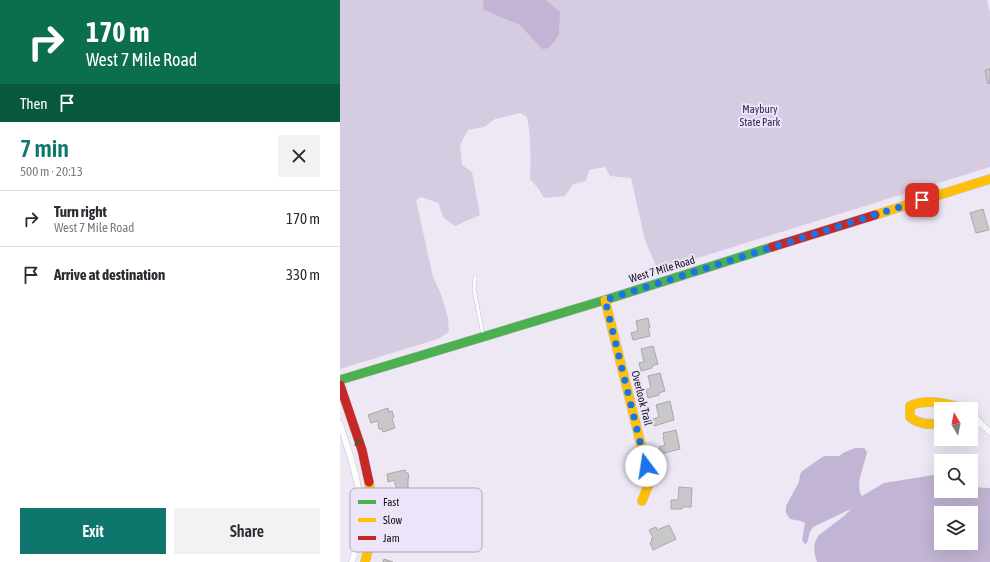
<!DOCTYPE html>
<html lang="en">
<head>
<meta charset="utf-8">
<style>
	body { margin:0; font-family:"Asap Condensed",sans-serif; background:#f2f2f3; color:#2b2b33; height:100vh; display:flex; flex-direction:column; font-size:15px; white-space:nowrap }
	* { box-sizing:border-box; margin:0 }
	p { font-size:13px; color:#7c7c81 }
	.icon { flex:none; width:22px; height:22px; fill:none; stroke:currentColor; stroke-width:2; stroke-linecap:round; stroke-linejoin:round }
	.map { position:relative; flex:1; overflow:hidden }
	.drawer { display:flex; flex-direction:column; background:#fff; width:340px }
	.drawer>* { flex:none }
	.top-card { background:#0b6e4f; color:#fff; overflow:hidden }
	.needle { width:26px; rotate:350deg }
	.tools { position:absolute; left:594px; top:402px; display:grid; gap:8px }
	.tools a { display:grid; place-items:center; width:44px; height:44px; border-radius:0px; background:#fff; box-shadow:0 4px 16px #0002; font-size:20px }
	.pin { position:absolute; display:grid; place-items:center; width:34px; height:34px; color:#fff; margin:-17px; border-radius:8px; box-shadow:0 2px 6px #0006 }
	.me { position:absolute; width:44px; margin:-22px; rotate:346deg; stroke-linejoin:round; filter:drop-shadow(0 0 3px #0008) }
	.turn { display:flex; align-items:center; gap:14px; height:84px; padding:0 20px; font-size:18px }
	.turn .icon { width:52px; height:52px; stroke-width:2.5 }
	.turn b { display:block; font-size:28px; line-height:34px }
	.then { display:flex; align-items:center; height:38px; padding:0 20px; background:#0003; gap:8px; font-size:15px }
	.round { display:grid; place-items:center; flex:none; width:42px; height:42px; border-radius:0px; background:#f2f2f3 }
	.overview { display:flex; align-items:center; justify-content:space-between; height:68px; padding:0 20px }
	h1 { font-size:24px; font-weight:600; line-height:30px; color:#0f766e }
	.button { display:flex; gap:8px; margin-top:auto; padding:8px 20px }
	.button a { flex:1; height:46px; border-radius:0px; background:#0f766e; color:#fff; font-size:16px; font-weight:600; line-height:46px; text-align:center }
	.button a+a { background:#f2f2f3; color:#2b2b33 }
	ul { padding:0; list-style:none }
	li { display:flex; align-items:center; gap:12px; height:56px; padding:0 20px; border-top:1px solid #e1e1e2 }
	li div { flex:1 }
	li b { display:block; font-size:15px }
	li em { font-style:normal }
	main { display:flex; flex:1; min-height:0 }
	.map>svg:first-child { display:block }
	.green { fill:#d5cce1 }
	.water { fill:#c1b4d4; fill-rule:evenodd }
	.building { fill:#c9c7c9; stroke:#a9a7a9 }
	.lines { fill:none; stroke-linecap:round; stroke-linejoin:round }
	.lane-casing { stroke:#c8c4cd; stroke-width:4 }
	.street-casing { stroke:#c8c4cd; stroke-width:7 }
	.fast-casing { stroke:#c8c4cd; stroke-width:10 }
	.slow-casing { stroke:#c8c4cd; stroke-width:10 }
	.jam-casing { stroke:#c8c4cd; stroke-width:10 }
	.lane { stroke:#fcfcfd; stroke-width:3 }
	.street { stroke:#fcfcfd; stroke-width:6 }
	.fast { stroke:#4caf50; stroke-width:9 }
	.slow { stroke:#ffc107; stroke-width:9 }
	.jam { stroke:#c62828; stroke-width:9 }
	.oneway { stroke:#316135 }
	.route { stroke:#1a73e8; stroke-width:7; stroke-dasharray:0 12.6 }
	.labels { text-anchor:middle; stroke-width:4; stroke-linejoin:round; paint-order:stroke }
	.park-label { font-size:11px; fill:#3c2357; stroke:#ece4f8 }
	.street-label { font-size:11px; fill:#16131a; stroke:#ece4f8 }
	.key { fill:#ece4f8; stroke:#aca5b5; stroke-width:1 }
	.key-label { font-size:11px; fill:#16131a }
</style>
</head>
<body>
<main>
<section class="drawer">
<div class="top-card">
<div class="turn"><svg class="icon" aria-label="right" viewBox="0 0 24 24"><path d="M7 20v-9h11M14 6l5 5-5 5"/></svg><div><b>170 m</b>West 7 Mile Road</div></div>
<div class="then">Then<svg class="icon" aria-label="arrive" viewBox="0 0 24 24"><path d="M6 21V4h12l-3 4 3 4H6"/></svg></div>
</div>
<div class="overview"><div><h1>7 min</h1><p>500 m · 20:13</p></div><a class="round"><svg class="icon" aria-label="close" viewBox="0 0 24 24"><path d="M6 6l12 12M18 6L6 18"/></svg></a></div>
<ul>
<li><svg class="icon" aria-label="right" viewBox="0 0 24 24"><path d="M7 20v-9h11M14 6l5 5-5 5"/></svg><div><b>Turn right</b><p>West 7 Mile Road</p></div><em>170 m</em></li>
<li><svg class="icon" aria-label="arrive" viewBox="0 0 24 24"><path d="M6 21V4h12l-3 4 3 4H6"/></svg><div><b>Arrive at destination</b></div><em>330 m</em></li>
</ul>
<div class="button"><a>Exit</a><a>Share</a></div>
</section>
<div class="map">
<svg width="650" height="562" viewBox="0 0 650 562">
	<rect width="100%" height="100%" fill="#ede8f4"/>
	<path class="green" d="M0,0h647l3,13v154l-318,99 -15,2 -12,-28 -14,-62 -21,-2 -5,-9 -16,3 -3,11 -13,3 -8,12 -21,2 -6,-10 -8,-9c1,-21 1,-42 -3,-62l-7,-4 -25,6 -11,8 -16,3 -8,15 2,20 10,7 8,43 -25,11 -11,-8 -6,-15 -17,-6 -5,3 17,77 8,17 7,24 1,14 -11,7 -98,30z"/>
	<path class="water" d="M143,0h63l14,12 -1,23 -10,13 -7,1 -22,-24 -36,-15z
		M515,448h9l3,4c-2,13 -13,33 -5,44l22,-13 56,-9 1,1v16h30v-4l19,1v74h-173c-3,-9 -5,-18 2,-27l25,-19 7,-7 -38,18 -3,5 -3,11 -2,1 -3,-4 3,-17 -4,-2 -11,-2 -4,-6v-7l13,-24 1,-7 2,-4 22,-15h15l6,-4zM601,513h30v30h-30z"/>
	<path class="building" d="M650,69v14l-2,1 -3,-14z
		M643,209l6,21 -13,3 -6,-20z
		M308,318l2,10h-2l2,8 -17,4 -2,-7 7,-2 -2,-10z
		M313,346l5,18 -6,2v2l-11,3 -2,-8 5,-1 -3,-13z
		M320,373l5,18 -6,2v2l-11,3 -2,-8 5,-2 -3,-12z
		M330,401l4,19 -20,6 -1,-7 6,-2 -3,-12z
		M48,408l1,4 3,-1 2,6 -2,1 3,10 -12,4 -1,-3h-3l-1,-5 1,-1 -1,-2 -7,2 -3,-8z
		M336,430l4,19 -19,5 -2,-7 6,-2 -2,-7 1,-1 -1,-4z
		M65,470l1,3h2l1,5h-1v10l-11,2 -3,-10 -6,2 -1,-8z
		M339,487l13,1 -1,19h-9v2h-11v-9h7z
		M329,525l7,14 -23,11 -3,-7 2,-2 -1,-2 2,-1 -4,-8 7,-3 1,3z
		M44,559l9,3h-10z"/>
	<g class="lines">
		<g class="lane-casing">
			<path id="lane" d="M135,277l-1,12 9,46"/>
		</g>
		<g class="street-casing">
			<path id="street" d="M631,411l10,13 9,8
				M0,424c16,50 30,86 12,138
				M631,425l10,-1"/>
		</g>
		<g class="fast-casing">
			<path id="fast" d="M0,380l265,-80 167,-53"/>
		</g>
		<g class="slow-casing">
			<path id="slow" d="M535,215l115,-36
				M265,300l45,181 -8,20
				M601,424c-11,0 -22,1 -31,-7v-11c18,-8 38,-2 56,3
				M25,562c8,-28 9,-51 4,-80"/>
		</g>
		<g class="jam-casing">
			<path id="jam" d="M432,247l103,-32
				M0,385l22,65 7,32"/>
		</g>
		<use href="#lane" class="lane"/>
		<use href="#street" class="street"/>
		<use href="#fast" class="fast"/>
		<use href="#slow" class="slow"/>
		<use href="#jam" class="jam"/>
	</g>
	<defs><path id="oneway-chevron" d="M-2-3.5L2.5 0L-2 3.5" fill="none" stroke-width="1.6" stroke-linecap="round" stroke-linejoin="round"/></defs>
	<use class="oneway" href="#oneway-chevron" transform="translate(18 442) rotate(-108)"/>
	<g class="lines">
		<path class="route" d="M306,466l-41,-166 317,-100"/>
	</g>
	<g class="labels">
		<g class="park-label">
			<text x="420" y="113">Maybury<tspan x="420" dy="13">State Park</tspan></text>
		</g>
		<g class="street-label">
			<text transform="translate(322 269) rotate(-17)" y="4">West 7 Mile Road</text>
			<text transform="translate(302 398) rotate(76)" y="4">Overlook Trail</text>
		</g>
	</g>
	<rect x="10" y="488" width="132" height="64" rx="6" class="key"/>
	<rect x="18" y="500" width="18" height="4" fill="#4caf50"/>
	<rect x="18" y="518" width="18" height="4" fill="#ffc107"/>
	<rect x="18" y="536" width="18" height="4" fill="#c62828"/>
	<g class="key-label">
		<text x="43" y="506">Fast</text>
		<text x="43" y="524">Slow</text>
		<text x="43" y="542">Jam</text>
	</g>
</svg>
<div class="tools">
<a><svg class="needle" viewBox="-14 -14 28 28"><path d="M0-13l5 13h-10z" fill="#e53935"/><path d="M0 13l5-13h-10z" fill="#7c7c81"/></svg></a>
<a><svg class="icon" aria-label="search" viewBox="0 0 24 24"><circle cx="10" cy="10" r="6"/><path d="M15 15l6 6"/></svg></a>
<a><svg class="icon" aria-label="layers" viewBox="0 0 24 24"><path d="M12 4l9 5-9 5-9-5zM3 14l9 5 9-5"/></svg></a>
</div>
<div class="pin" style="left:582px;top:200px;background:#d93025"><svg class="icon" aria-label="arrive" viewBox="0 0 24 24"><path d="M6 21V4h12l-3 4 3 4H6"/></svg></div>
<svg class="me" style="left:306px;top:466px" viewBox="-20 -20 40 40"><circle r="19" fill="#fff"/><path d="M0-13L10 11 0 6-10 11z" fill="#1a73e8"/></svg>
</div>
</main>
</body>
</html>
